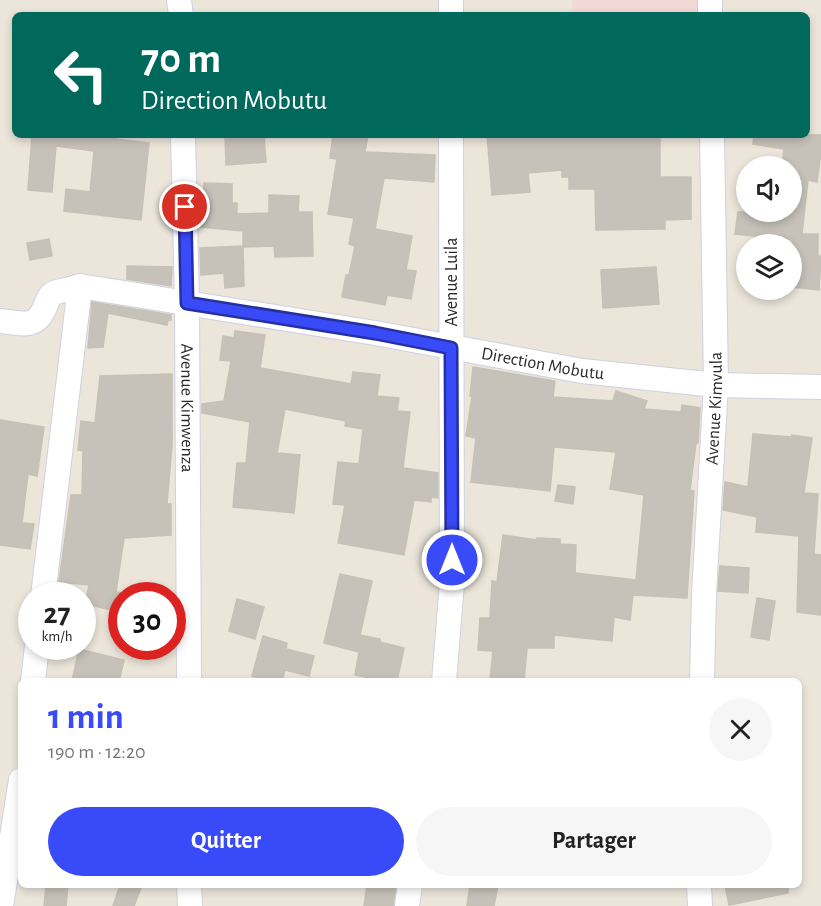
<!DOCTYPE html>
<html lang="fr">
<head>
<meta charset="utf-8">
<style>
	body { margin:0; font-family:"Alegreya Sans",sans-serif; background:#f6f6f6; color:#222; height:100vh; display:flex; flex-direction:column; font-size:22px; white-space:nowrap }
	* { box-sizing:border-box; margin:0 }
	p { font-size:20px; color:#767676 }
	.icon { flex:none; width:33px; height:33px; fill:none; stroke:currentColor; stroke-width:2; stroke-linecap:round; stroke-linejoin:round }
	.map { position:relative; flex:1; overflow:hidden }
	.panel { position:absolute; left:18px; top:678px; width:784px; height:210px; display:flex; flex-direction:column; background:#fff; border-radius:9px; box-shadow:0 3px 9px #0003 }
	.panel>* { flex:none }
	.hud { position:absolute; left:12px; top:12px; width:798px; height:126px; border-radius:9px; box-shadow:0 3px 9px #0003; background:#00695c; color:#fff; overflow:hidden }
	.fabs { position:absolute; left:736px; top:156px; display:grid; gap:12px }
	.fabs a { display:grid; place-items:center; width:66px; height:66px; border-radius:50%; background:#fff; box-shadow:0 3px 9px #0003; font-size:30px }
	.speed { position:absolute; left:18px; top:582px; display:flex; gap:12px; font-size:30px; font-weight:700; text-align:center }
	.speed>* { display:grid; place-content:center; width:78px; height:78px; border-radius:50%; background:#fff; box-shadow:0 3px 9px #0003; line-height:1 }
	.speed small { font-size:15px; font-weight:400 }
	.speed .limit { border:9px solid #d22; background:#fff; color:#111 }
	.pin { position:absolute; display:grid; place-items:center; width:51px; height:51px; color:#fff; margin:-26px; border:3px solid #fff; border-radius:50%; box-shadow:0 2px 6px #0007 }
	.me { position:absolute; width:66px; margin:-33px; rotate:0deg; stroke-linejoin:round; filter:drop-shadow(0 0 4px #0008) }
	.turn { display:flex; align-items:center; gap:21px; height:126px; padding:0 30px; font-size:27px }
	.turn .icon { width:78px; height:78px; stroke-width:2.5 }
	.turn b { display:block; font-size:42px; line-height:51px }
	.round { display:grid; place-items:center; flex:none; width:63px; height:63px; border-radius:32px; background:#f6f6f6 }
	.headline { display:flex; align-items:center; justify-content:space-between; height:102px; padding:0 30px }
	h1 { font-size:36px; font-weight:700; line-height:45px; color:#394af9 }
	.primary-button { display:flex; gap:12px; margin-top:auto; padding:12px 30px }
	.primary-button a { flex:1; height:69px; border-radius:36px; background:#394af9; color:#fff; font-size:24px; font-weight:700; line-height:69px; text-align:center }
	.primary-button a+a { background:#f6f6f6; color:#222 }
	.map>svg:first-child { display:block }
	.medical { fill:#f2d8d7 }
	.building { fill:#c6c2ba; stroke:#c6c1b4; stroke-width:1.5 }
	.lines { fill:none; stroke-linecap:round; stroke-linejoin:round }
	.minor-casing { stroke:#cfd1e2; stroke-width:26 }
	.minor { stroke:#fff; stroke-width:24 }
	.route-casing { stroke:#2530a2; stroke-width:15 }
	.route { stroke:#394af9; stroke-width:10 }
	.labels { text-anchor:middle; stroke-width:4.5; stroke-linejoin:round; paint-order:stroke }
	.street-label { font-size:18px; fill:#282828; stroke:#fff }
</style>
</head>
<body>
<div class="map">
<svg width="821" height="906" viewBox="0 0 821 906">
	<rect width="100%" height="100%" fill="#ebe5da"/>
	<path class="medical" d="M573,0h129v15h-130z"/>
	<path class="building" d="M32,135h84v4l33,4 -8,77 -77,-9 2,-22 24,3 4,-41 -38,-5 -4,46 -24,-2z
		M225,135h39l2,27 -40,3z
		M333,135h35l-3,17 70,3 -1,27 -50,-4 -9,51 37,7 -6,34 10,1 -5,28 -24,-4 -2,10 -43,-8 4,-22h3l6,-29 -6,-2 5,-26 -26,-4 9,-55 -7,-1z
		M487,135h173v42h31v42l-26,1v9l-69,1 -1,-41h-26v-12h-7v-7l-34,3 2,19 -38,3z
		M754,135h67v17l-4,30 -9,-2 -6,54h16v22h3l-2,34 -27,-3v-47l-57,-6 3,-22h54v-46h-10l2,-17 -31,-5z
		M204,183l28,1v19h5v11l32,-1v-18l30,1 -1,16h14l1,44 -38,1 -1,-11 -31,1 1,39 -19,2 -1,-15 -23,2 -1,-27 43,-2v-15l-42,-4z
		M49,239l3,17 -22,4 -3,-17z
		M127,266l45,1 -1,19 -44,-7z
		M656,267l3,37 -56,4 -2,-38z
		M92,302l79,13v5h-3l-1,5 -59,-12 -5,34 -15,1z
		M235,331l30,4 -5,33 91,16 2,-12 27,3 -3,21 22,2 -2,13 13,1 -7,56 35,5v25l-7,-1v5l-17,-2 -10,55 -66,-12 7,-38 -12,-1 5,-42 21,2 4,-35 -18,-3 1,-5 -61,-12 -8,44 23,2 -6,58 -61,-6 4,-44h9l4,-41 -48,-9v-9l22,-3 7,-40 -11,-1 3,-24 11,2z
		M473,367l82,14 -2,16 60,4 3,-10 31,10 -3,8 37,3 1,-7 18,3 -2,35h-2l-6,47 4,1 -7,107 -54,-3 -3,25 -16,-3 -2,24 -58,-6v13h-27l-3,33h-34l3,-30 -15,-1 2,-32h10l2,-37 5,1 6,-47 34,5v-2l23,1v5l16,1 -1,28 61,7 8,-85 -34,-6 6,-37 -62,-5 -4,44 -79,-9 5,-44 -10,-2 6,-40h-2z
		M172,374v72l-5,58h4v31l-47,3 -8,54 5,1 -5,18 -31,-7 4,-19 -30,-3 12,-87h11l1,-44 -5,-1 3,-29 14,2 5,-47z
		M0,420l44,7 -7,49 -9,-2 -6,49 12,1 -4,25 -30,-4z
		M753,434l39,3v-2l20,3 -8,55 14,1 -4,60 7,1v60l-24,-3 2,-76 -43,-4 1,-15 -34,-7 2,-28 23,5z
		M558,485l17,2 -2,17 -18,-3z
		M720,566l29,2 -1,25 -30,-2z
		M340,574l32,7 -12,54 20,4v3l24,6 -7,33h-13l-29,-6 4,-23 -35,-9z
		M757,598l18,3 -6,39 -18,-3z
		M237,599l27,8 -9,32 -26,-8z
		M263,636l24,7 -1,6 28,7 -5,20 -24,-6 -3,11h-13l-17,-5z
		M79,649l45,11 -5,21h-47z
		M46,885h22l-2,21h-22z
		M120,885h22l-8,21h-21z
		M367,885h29l-3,21h-29z
		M470,885h28l-4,21h-27z
		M725,885h63v8l-59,12z"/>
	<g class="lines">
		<g class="minor-casing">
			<g id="minor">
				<path d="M179,0l2,15"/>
				<path d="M710,0v15"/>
				<path d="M451,15v-15"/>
				<path id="s1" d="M183,135l4,168 2,378"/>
				<path id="s2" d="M0,321c20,2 36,9 45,-14 2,-5 3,-9 7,-13 4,-3 19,-4 28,-8l295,47 207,38 134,14 105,2"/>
				<path d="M43,596l37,-310"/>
				<path d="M33,681l4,-35"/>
				<path d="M444,681l8,-98 -1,-448"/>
				<path id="s3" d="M702,681l2,-87 12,-209 -4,-250"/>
				<path d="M189,885l1,21"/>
				<path d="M699,885l1,21"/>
				<path d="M1,906l20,-126"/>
				<path d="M407,906l3,-21"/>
			</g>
		</g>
		<use href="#minor" class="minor"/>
	</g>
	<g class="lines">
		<g class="route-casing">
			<path id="route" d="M185,207l2,96 188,30 76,15 1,212"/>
		</g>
		<use href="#route" class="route"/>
	</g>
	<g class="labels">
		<g class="street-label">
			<text transform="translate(451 282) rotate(-90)" y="6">Avenue Luila</text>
			<text dy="6" stroke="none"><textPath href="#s2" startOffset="566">Direction Mobutu</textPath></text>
			<text dy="6" stroke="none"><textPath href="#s1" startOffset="273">Avenue Kimwenza</textPath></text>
			<text dy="6" stroke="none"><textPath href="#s3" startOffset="273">Avenue Kimvula</textPath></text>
		</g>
	</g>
</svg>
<div class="fabs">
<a><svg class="icon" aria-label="sound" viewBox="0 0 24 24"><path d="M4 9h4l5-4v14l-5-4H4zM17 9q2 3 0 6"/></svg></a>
<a><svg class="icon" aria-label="layers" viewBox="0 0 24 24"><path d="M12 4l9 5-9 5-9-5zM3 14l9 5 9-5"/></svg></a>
</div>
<div class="speed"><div>27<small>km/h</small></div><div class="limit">30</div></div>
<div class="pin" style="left:185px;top:207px;background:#d93025"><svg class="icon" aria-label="arrive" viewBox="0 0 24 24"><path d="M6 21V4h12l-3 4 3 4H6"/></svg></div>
<svg class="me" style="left:452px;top:560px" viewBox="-20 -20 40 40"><circle r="17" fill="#394af9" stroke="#fff" stroke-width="3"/><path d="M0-11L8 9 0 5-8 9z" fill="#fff"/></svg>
<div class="hud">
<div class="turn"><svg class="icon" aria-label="left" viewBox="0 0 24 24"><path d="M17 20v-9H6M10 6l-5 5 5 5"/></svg><div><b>70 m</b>Direction Mobutu</div></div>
</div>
<section class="panel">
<div class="headline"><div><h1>1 min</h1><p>190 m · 12:20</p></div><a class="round"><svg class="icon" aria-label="close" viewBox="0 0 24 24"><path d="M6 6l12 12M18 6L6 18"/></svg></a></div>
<div class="primary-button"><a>Quitter</a><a>Partager</a></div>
</section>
</div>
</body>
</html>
